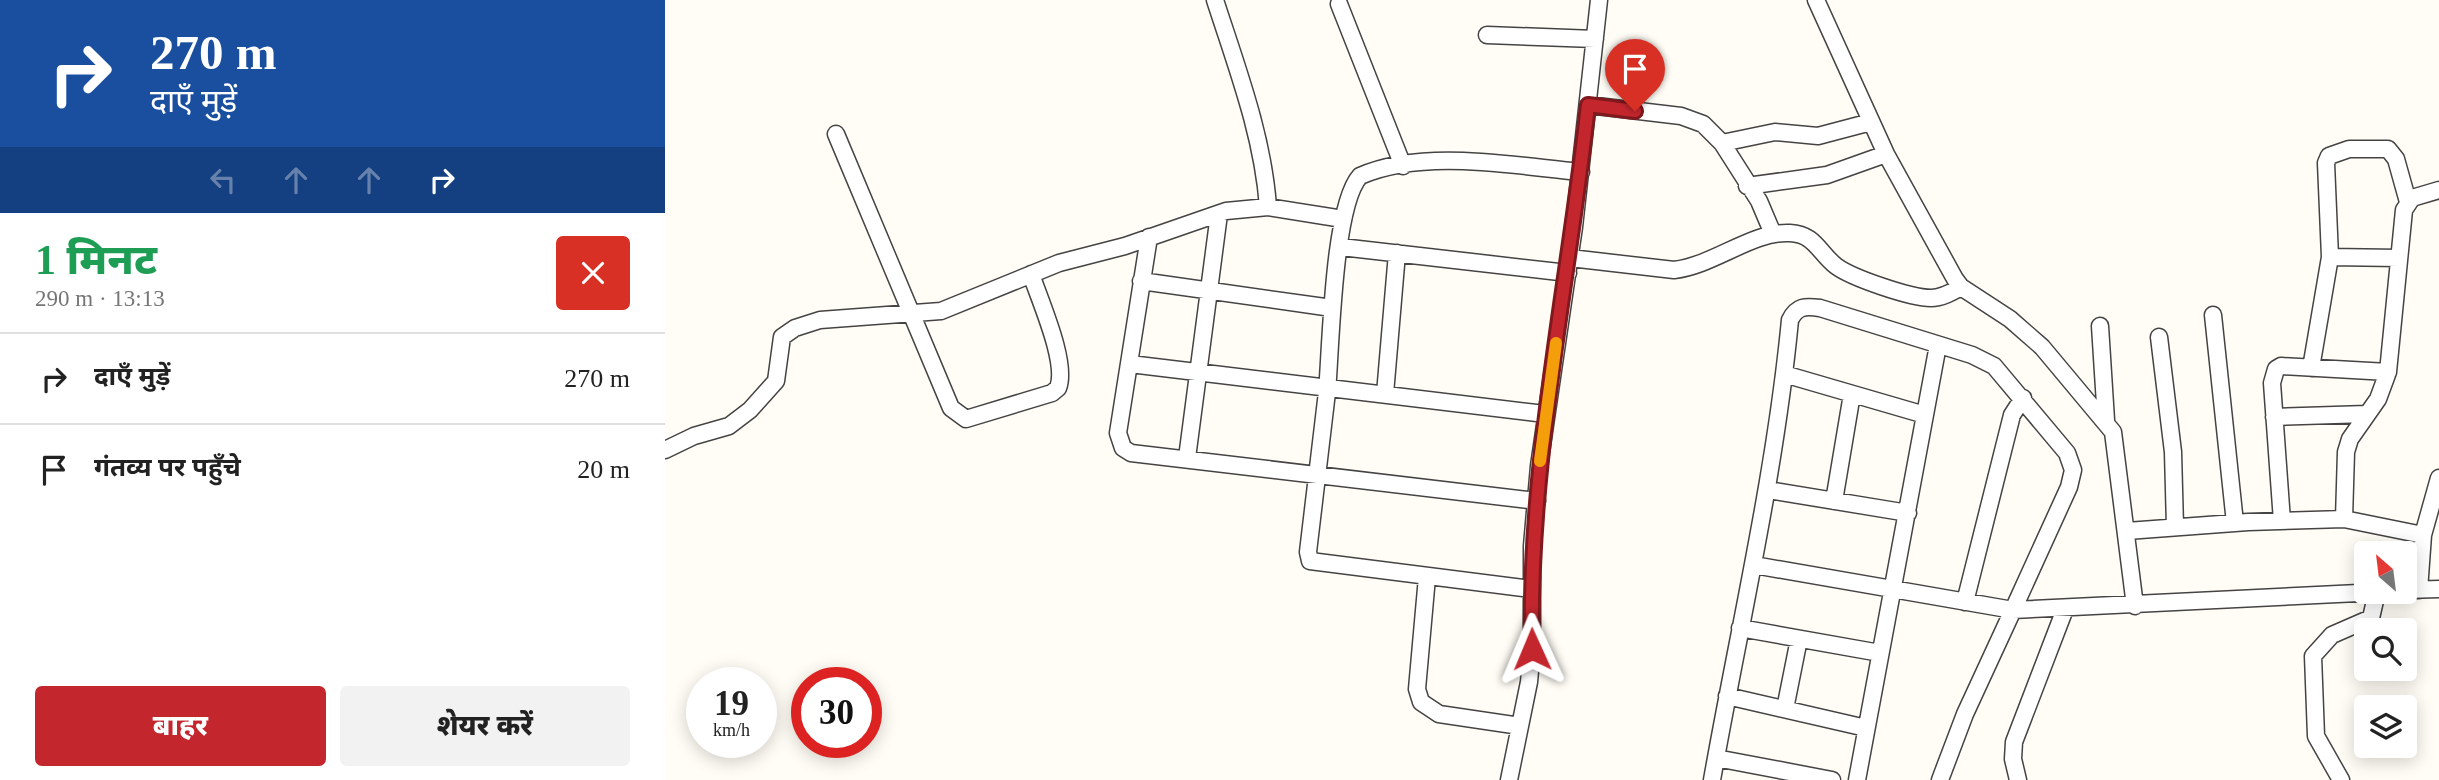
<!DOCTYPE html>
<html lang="hi">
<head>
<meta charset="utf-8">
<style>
	body { margin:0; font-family:"Times New Roman","Noto Sans Devanagari",serif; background:#f2f2f2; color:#222; height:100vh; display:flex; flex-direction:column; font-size:26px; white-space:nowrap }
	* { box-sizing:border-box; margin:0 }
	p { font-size:23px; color:#767676 }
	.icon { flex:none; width:38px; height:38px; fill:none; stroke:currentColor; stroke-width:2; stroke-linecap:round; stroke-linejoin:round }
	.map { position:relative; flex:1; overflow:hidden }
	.side { display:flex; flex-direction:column; background:#fff; width:665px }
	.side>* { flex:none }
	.hud { background:#1a4fa0; color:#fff; overflow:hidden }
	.needle { width:46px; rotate:332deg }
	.fabs { position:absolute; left:1689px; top:541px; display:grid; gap:14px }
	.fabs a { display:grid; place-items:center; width:63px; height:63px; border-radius:7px; background:#fff; box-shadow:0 4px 18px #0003; font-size:35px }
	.speed { position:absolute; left:21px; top:667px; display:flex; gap:14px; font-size:35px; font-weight:700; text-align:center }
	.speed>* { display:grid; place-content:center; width:91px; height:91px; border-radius:50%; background:#fff; box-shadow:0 4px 18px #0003; line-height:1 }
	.speed small { font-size:18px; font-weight:400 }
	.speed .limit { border:10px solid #d22; background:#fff; color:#111 }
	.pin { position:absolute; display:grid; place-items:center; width:60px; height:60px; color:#fff; margin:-72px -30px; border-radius:50% 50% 50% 0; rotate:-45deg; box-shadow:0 0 7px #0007 }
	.pin .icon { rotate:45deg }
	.me { position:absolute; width:77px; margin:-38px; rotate:359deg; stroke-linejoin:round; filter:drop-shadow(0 0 5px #0008) }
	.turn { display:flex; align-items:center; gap:24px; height:147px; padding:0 35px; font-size:32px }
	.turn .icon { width:91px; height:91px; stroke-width:2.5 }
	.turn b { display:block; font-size:49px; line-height:60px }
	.lanes { display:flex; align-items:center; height:66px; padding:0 35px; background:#0003; justify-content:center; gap:35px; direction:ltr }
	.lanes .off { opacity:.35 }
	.round { display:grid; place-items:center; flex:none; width:74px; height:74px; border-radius:7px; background:#f2f2f2 }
	.head { display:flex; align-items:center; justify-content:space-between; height:119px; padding:0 35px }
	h1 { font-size:42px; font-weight:800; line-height:52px; color:#1e9e55 }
	.primary-button { display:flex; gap:14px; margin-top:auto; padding:14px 35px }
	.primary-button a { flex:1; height:80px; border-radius:7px; background:#c4262e; color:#fff; font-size:28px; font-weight:800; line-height:80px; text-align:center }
	.primary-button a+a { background:#f2f2f2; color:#222 }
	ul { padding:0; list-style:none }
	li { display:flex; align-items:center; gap:21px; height:91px; padding:0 35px; border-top:2px solid #e0e0e0 }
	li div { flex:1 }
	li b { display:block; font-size:26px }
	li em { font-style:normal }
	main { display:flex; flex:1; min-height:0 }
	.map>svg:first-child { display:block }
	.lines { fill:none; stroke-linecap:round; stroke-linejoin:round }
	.minor-casing { stroke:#444; stroke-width:19 }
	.minor { stroke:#fff; stroke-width:16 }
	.route-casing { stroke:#7f191e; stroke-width:18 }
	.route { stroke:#c4262e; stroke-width:12 }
	.slow { stroke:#f59e0b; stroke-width:12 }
</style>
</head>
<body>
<main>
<section class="side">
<div class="hud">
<div class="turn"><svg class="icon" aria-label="right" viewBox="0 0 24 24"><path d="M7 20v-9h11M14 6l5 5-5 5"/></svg><div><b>270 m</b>दाएँ मुड़ें</div></div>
<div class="lanes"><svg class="icon off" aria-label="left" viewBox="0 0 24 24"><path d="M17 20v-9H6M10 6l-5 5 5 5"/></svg><svg class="icon off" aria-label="ahead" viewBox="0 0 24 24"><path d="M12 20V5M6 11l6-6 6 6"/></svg><svg class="icon off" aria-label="ahead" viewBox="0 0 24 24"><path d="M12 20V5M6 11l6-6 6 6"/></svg><svg class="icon" aria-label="right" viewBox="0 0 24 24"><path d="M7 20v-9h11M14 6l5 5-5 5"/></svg></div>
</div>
<div class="head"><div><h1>1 मिनट</h1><p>290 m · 13:13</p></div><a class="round" style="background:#d93025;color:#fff"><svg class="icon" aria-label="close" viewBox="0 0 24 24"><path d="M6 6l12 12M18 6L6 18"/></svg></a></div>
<ul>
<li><svg class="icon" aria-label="right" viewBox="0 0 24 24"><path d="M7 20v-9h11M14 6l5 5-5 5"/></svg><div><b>दाएँ मुड़ें</b></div><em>270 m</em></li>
<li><svg class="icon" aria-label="arrive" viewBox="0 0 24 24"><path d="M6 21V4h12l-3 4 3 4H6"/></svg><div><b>गंतव्य पर पहुँचे</b></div><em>20 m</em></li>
</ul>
<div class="primary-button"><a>बाहर</a><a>शेयर करें</a></div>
</section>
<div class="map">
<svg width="1774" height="780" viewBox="0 0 1774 780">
	<rect width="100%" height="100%" fill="#fffdf5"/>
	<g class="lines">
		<g class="minor-casing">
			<path id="minor" d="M550,0c22,68 48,136 53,207
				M1151,0l70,154 69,125 6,8 49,32 32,28 71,85 22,174
				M674,4l64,162
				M822,35l108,4
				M923,105l93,11 22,8 19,19 37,58 14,33
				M171,134l115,274 15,11 86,-26 6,-5c10,-25 -18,-87 -27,-114
				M1057,143l53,-11 43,4 53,-14
				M1082,186l80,-11 59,-21
				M484,237l-31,196 5,15 8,5 406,48
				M676,247l227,26
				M1665,257l69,1
				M905,258l104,12c41,-5 78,-39 116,-37 25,1 29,20 46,33 16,12 75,32 95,32 11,0 21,-6 30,-11
				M476,281l191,27
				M1548,315l22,208
				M1435,326l6,94
				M1494,337l14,115 2,75
				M465,364l415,50
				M1646,368l19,-111 -4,-94 3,-7 20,-7h39l8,10 12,43
				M1119,374l141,41
				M720,394l12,-141
				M1609,417l93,-3
				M0,450l29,-14 35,-10 21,-16 26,-29 6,-44 13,-9 25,-8 121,-9 118,-48 66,-17 101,-35 42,-4 75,12
				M522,458l32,-244
				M1103,490l140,23
				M1169,501l18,-107
				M1679,519l2,-67 4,-13 28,-40 10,-27 16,-162 8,-12 27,-8
				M1617,521l-10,-138 4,-14 5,-3 107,6
				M1462,531l121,-9 96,-3 79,16
				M762,577l-10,112 4,13 18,12 81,12
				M866,589l-221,-28 -2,-9c6,-53 13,-107 19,-160 4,-46 6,-186 33,-216 64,-28 154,-10 221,-4
				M1740,590l34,-1
				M1754,590l4,-55 16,-57
				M1300,602l47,-187 11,-17
				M1075,628l140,25
				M1062,696l139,32
				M1120,709l14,-70
				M1051,758l116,22
				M844,780l20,-98 3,-33v-103l7,-80 35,-239 25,-227
				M1047,780c27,-153 63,-304 78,-460 7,-14 15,-14 30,-12l152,47 22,11 73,87 6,17 -4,17 -56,123 -259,-45
				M1192,780l81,-435
				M1275,780l25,-66 48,-104 366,-18
				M1353,780l-5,-21 1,-17 51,-133
				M1676,780l-25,-44 -3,-80 19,-21 39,-17 6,-26"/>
		</g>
		<use href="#minor" class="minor"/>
	</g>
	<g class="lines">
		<g class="route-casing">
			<path id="route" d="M867,649c-4,-184 36,-362 56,-544l47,6"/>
		</g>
		<use href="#route" class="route"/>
		<path class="slow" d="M875,461l16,-118"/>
	</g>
</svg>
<div class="fabs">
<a><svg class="needle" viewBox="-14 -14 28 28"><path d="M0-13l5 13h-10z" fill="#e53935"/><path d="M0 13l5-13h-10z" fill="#767676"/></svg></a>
<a><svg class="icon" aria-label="search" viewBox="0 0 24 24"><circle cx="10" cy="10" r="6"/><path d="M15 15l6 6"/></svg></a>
<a><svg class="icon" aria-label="layers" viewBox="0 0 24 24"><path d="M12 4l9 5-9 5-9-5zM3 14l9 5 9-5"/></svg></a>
</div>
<div class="speed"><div>19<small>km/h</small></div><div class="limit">30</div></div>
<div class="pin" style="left:970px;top:111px;background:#d93025"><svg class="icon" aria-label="arrive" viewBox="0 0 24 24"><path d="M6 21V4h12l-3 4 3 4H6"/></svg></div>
<svg class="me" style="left:867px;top:649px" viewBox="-20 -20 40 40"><path d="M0-17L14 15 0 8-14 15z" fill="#c4262e" stroke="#fff" stroke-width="4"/></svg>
</div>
</main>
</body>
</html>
